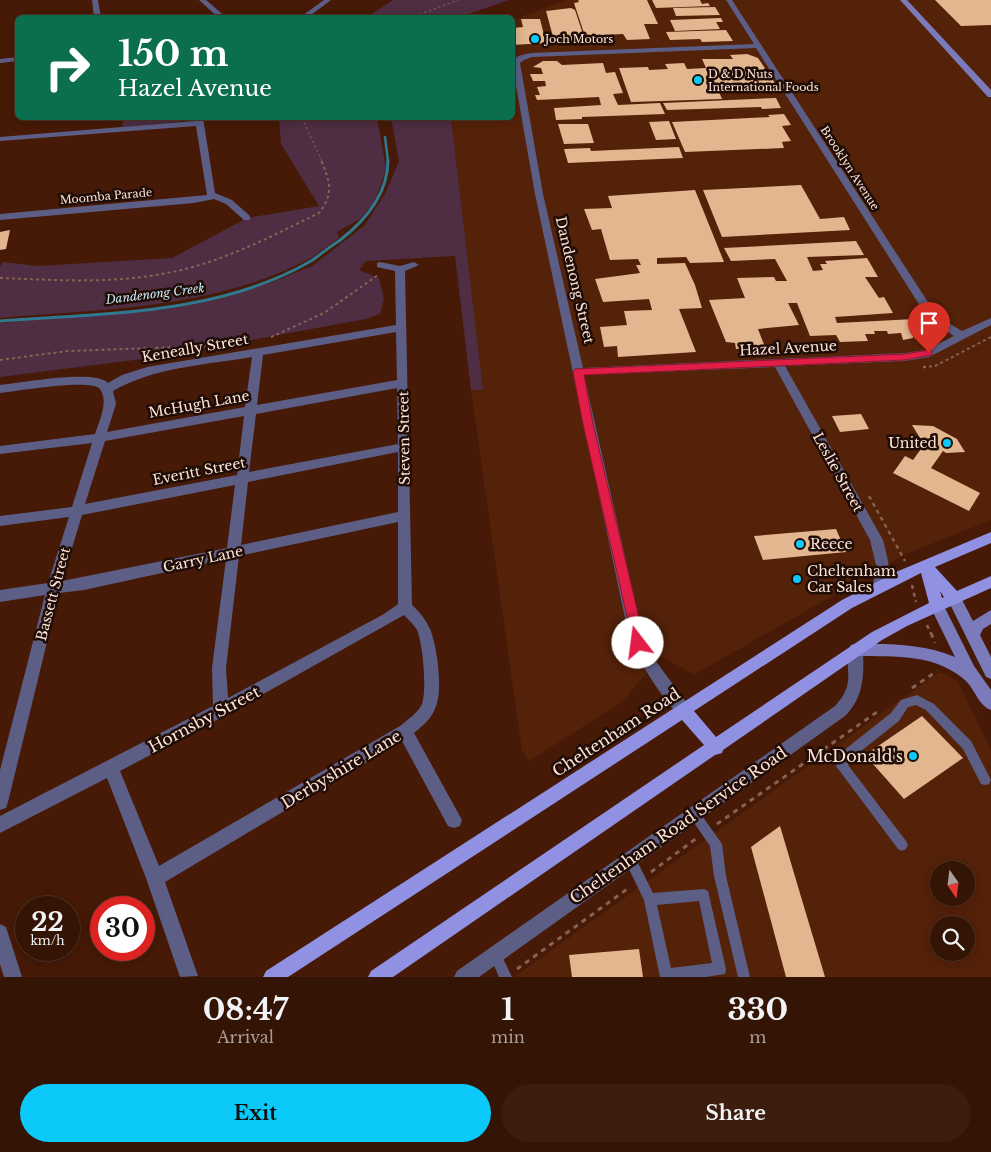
<!DOCTYPE html>
<html lang="en">
<head>
<meta charset="utf-8">
<style>
	body { margin:0; font-family:"Libre Baskerville",serif; background:#3c1d0e; color:#f1f3f6; height:100vh; display:flex; flex-direction:column; font-size:19px; white-space:nowrap }
	* { box-sizing:border-box; margin:0 }
	p { font-size:16px; color:#a99e9a }
	.icon { flex:none; width:28px; height:28px; fill:none; stroke:currentColor; stroke-width:2; stroke-linecap:round; stroke-linejoin:round }
	.map { position:relative; height:977px; overflow:hidden }
	.drawer { display:flex; flex-direction:column; background:#341404; flex:1 }
	.drawer>* { flex:none }
	.banner { position:absolute; left:15px; top:15px; width:500px; height:105px; border-radius:8px; box-shadow:0 2px 12px #0003,0 0 0 1px #4e3326; background:#0b6e4f; color:#fff; overflow:hidden }
	.needle { width:32px; rotate:166deg }
	.buttons { position:absolute; left:930px; top:861px; display:grid; gap:10px }
	.buttons a { display:grid; place-items:center; width:45px; height:45px; border-radius:50%; background:#341404; box-shadow:0 2px 12px #0003,0 0 0 1px #4e3326; font-size:25px }
	.speed { position:absolute; left:15px; top:896px; display:flex; gap:10px; font-size:25px; font-weight:700; text-align:center }
	.speed>* { display:grid; place-content:center; width:65px; height:65px; border-radius:50%; background:#341404; box-shadow:0 2px 12px #0003,0 0 0 1px #4e3326; line-height:1 }
	.speed small { font-size:12px; font-weight:400 }
	.speed .limit { border:8px solid #d22; background:#fff; color:#111 }
	.pin { position:absolute; display:grid; place-items:center; width:42px; height:42px; color:#fff; margin:-51px -21px; border-radius:50% 50% 50% 0; rotate:-45deg; box-shadow:0 0 5px #0007 }
	.pin .icon { rotate:45deg }
	.me { position:absolute; width:55px; margin:-28px; rotate:345deg; stroke-linejoin:round; filter:drop-shadow(0 0 4px #0008) }
	.turn { display:flex; align-items:center; gap:18px; height:105px; padding:0 20px; font-size:22px }
	.turn .icon { width:65px; height:65px; stroke-width:2.5 }
	.turn b { display:block; font-size:35px; line-height:42px }
	.eta { display:flex; justify-content:space-evenly; align-items:center; height:85px; text-align:center }
	.eta b { font-size:30px; font-weight:700; line-height:35px }
	.button { display:flex; gap:10px; margin-top:auto; padding:10px 20px }
	.button a { flex:1; height:58px; border-radius:30px; background:#0bcafa; color:#111; font-size:20px; font-weight:700; line-height:58px; text-align:center }
	.button a+a { background:#3c1d0e; color:#f1f3f6 }
	.map>svg:first-child { display:block }
	.built { fill:#542109; fill-rule:evenodd }
	.green { fill:#4f2d42 }
	.lines { fill:none; stroke-linecap:round; stroke-linejoin:round }
	.stream-far1 { stroke:#2f7a92; stroke-width:2.5 }
	.stream { stroke:#2f7a92; stroke-width:3 }
	.building { fill:#e2b68e }
	.path-far3 { stroke:#876252; stroke-width:1; stroke-dasharray:2.5 2.5; stroke-linecap:butt }
	.path-far2 { stroke:#876252; stroke-width:2; stroke-dasharray:3 3; stroke-linecap:butt }
	.path-far1 { stroke:#876252; stroke-width:2.5; stroke-dasharray:4 4; stroke-linecap:butt }
	.path { stroke:#876252; stroke-width:3; stroke-dasharray:5 5; stroke-linecap:butt }
	.lane { fill:#5d5e86; fill-rule:evenodd }
	.street { fill:#5d5e86; fill-rule:evenodd }
	.secondary { fill:#7b7bbb; fill-rule:evenodd }
	.primary { fill:#9191e3; fill-rule:evenodd }
	.route { fill:#e11d48; stroke:#92132f }
	.poi-dot { fill:#0bcafa; stroke:#1f0c05; stroke-width:2 }
	.labels { text-anchor:middle; stroke-width:5; stroke-linejoin:round; paint-order:stroke }
	.far-poi-label { font-size:11px; fill:#fce4da; stroke:#1f0c05; text-anchor:start }
	.far-street-label { font-size:11px; fill:#fce4da; stroke:#1f0c05 }
	.far-water-label { font-size:12px; font-style:italic; fill:#c5ebf9; stroke:#1f0c05 }
	.street-label { font-size:14px; fill:#fce4da; stroke:#1f0c05 }
	.poi-label { font-size:14px; fill:#fce4da; stroke:#1f0c05; text-anchor:start }
	.near-street-label { font-size:16px; fill:#fce4da; stroke:#1f0c05 }
	.near-poi-label { font-size:16px; fill:#fce4da; stroke:#1f0c05; text-anchor:end }
</style>
</head>
<body>
<div class="map">
<svg width="991" height="977" viewBox="0 0 991 977">
	<rect width="100%" height="100%" fill="#461a06"/>
	<path class="built" d="M567,0h424v520l-87,35 -210,120 -33,-19 -39,46 -93,59 -7,-10 -51,-361h11l-31,-272h61l1,-98z
		M939,672l19,9 33,69v227h-477zM939,870h27v28h-27zM939,925h27v27h-27z"/>
	<path class="green" d="M393,0h116l-49,17h-93z
		M124,118h69l-15,4 -56,5z
		M279,118h98l9,50 -4,14 -8,20 -14,17 -23,13 2,6c-11,7 -21,16 -32,22 -95,49 -202,49 -307,58v-52l3,-4 34,4 135,-8 75,-40 72,-12 -38,-62z
		M391,118h60l32,272h-12l-16,-134 -89,5 -7,9 20,8 5,21 -4,15 -14,5 -208,38 -158,20v-54l175,-15 40,-8 55,-17 42,-17 52,-40 21,-32 14,-33z"/>
	<g class="lines">
		<path class="stream-far1" d="M385,137l3,24"/>
		<path class="stream" d="M0,321c104,-8 218,-6 311,-60 9,-6 18,-14 28,-20 26,-20 49,-46 49,-81"/>
	</g>
	<path class="building" d="M578,0h69l11,24h-14l6,15 -23,1 -4,-6 -38,2 -11,-33 5,-1z
		M652,0h48l2,4 6,-1 2,3 -54,2z
		M935,0h56v25l-30,1z
		M715,7l5,8 -44,1 -3,-8z
		M571,8l4,2 11,33 -31,1 -9,-33z
		M721,18l2,4h-7l4,7 -45,2 -5,-11z
		M521,19h19l6,24 -34,2v-17l11,-1z
		M726,30l7,11 -31,1 -2,-3 -30,1 -4,-8z
		M747,54l11,4 21,31 -60,3 3,7 -91,3 -12,-34 29,-1 1,3 19,-1 -3,-5 19,-1 3,6 19,-1 -4,-9h31l-3,-4z
		M543,61h14l5,4 41,-2 3,10 9,-1 8,21 -10,1 5,11 42,-2 5,11 -83,3v2l-26,1 -2,-12 47,-3 -2,-8 -62,3 -2,-5h5l-3,-8 9,-1 -1,-5h-12l-3,-7h13l-2,-6 -8,-1z
		M776,98l5,10 -19,1 -1,-2 -94,3 -4,-7z
		M784,114l7,11 -9,1 9,15 -9,1 2,6 -99,4 -13,-30 98,-5 -2,-2z
		M669,121l7,18 -20,1 -7,-18z
		M558,124h30l6,19 -30,1z
		M679,147l4,11 -115,5 -4,-14 26,-1 1,3z
		M801,185l19,34 24,-2 6,13 -128,7 -19,-47z
		M695,190l29,72 -34,1 -4,-6 -29,1v6l28,-1 10,22 7,23 -23,1 17,43 -78,5 -1,-11 -13,1 -4,-20 27,-2 -3,-14 28,-1 -3,-11 -46,3 -8,-23 45,-6 -4,-8h5l-3,-6 -28,1 -9,-31 -9,1 -8,-21 28,-1 -4,-12z
		M10,230l-4,19 -6,1v-18z
		M856,241l8,14 -57,2 6,14 10,-1 -3,-6h7l-2,-3 42,-3 11,19h-13l14,21 5,-1 9,16 -58,4 2,6 78,-4 -2,19 -10,2 -2,-7 -13,1 -1,-3h-13l1,3h-10l3,7 -28,1 -4,-7 -26,1 -13,-33h-9l11,22 -41,4 7,18 -29,2 -1,-6 -9,-1 -17,-42 36,-2 -8,-20 37,-1 2,4h11l-12,-22 -44,2 -7,-13z
		M861,414l8,15 -29,3 -8,-16z
		M912,425l21,1 24,13 8,13 -19,1 -3,-2 -12,17 49,25 -11,18 -76,-38 12,-17 8,4 13,-18 -6,-4z
		M836,529l10,23 -83,8 -9,-24z
		M922,716l41,42 -59,41 -39,-44z
		M780,826l19,64 26,87h-39l-35,-130z
		M639,949l4,28h-71l-3,-22z"/>
	<g class="lines">
		<path class="path-far3" d="M410,18l48,-18
			M302,118l20,43"/>
		<path class="path-far2" d="M0,278c55,2 112,6 167,-5 54,-10 103,-36 152,-60 15,-19 11,-32 2,-53
			M271,337l53,-24 54,-38
			M0,360l68,-9 140,-5 38,-5
			M923,367l12,-1 56,-29"/>
		<path class="path-far1" d="M923,367h3
			M869,496l36,65
			M912,585l4,17
			M927,625l4,9"/>
		<path class="path" d="M931,633l4,10
			M912,688l25,-17
			M717,824l160,-112
			M651,872l46,-34
			M517,969l113,-82"/>
		<path class="lane" d="M917,695l17,9 37,37 20,39 -2,4 -4,1 -4,-1 -18,-35 -37,-39 -10,-5 -8,2 -9,14 -48,38 -3,6 58,76 2,4 -2,4 -4,2 -4,-2 -62,-83 7,-15 48,-38 10,-13z
			M694,808l4,2 24,34 4,32 24,101h-12l-24,-101 -4,-30 -22,-32 2,-4z
			M630,853l4,2 19,38 51,-4 4,2 18,78 -1,5 -19,3h-46l-16,-77 -20,-41 2,-4zM699,901l13,62 -41,5 -14,-63z
			M495,948l4,2 13,27h-13l-10,-23 2,-4z"/>
		<path class="street" d="M92,0h6l3,18h-7z
			M199,0h7l21,18h-8z
			M324,0h7l-24,18h-8z
			M726,0h6l205,316 25,15 29,-13v7l-62,32 -24,4 -120,5 98,174c4,17 10,33 2,50l-5,2 -5,-2 -2,-4 3,-21 -6,-25 -95,-173 -191,8 58,257 13,28 34,46 3,5 -3,5 -5,2 -5,-2c-22,-26 -40,-52 -51,-84l-93,-438 -23,-131 6,-7 13,-3 223,-9zM756,48l173,272 25,16 -28,14 -21,3 -322,15 -40,-174 -23,-131 4,-3 8,-3z
			M18,57v4l-18,2v-4z
			M195,118h8l12,75 17,7 18,16v4h-6l-18,-16 -12,-5 -20,4 -194,17v-6l207,-19 -11,-69 -196,15v-4l195,-16z
			M380,262l20,4 14,-4 5,3 -14,6 7,334c8,7 14,15 18,24 7,17 13,60 6,77 -4,12 -12,19 -22,27l48,87 -2,6 -6,2 -6,-2 -46,-85 -237,141 33,94 -18,1 -34,-99 -39,-100 -107,55v-17l213,-110 -1,-38 14,-109 -142,31 -25,3 -51,209 -2,6 -6,2v-40l45,-175 -45,7v-12l48,-7 21,-66 -69,9v-10l72,-9 20,-64 -92,11v-8l95,-12c4,-13 14,-32 5,-45 -8,-11 -84,2 -100,4v-8c22,-2 94,-16 108,-2l14,-8 25,-8 249,-42 -1,-54 -18,-4v-4zM396,332l1,48 -140,25 6,-50zM252,357l-7,50 -138,25 9,-28 -3,-13c41,-24 93,-26 139,-34zM397,388l1,56 -149,28 7,-58zM244,416l-7,59 -152,29 20,-63zM398,452v60l-157,33 7,-63zM235,485l-8,63 -165,33 20,-66zM398,522v82l-14,10 -156,84 -2,-30 13,-112zM404,615c5,5 10,10 13,15 6,14 10,60 5,74 -4,9 -15,16 -22,22l-241,140 -39,-95 106,-56z
			M856,644l5,1 2,5c1,25 1,47 -18,66l-366,261h-25l3,-6 378,-265c24,-25 6,-39 16,-61z
			M0,924l6,3 16,50h-18l-4,-13z"/>
		<path class="secondary" d="M900,0h7l84,90v7h-3z
			M954,592l5,2 14,27 18,-11v14l-8,5 -3,6 11,22v22l-5,-2 -39,-79 2,-4z
			M937,600l5,2 32,64 17,24v20c-12,-4 -16,-20 -25,-29 -31,-28 -70,-24 -110,-25l-5,-1 -2,-5 2,-5c7,-2 15,-1 23,-1 28,0 54,2 81,13l-25,-51 2,-4z"/>
		<path class="primary" d="M991,532v11l-56,24 22,24 34,-15v12l-84,38 -25,14 -159,110 -1,3 -7,2 -322,222h-25l3,-6 333,-226 -22,-25 -394,257h-25l3,-6 576,-371 54,-28zM921,573l8,30 -57,29 -156,105 -22,-26 158,-103zM940,591l4,6 -2,1z"/>
	</g>
	<path class="route" d="M929,350l3,1v4l-27,5 -321,15 9,49 52,219 -2,4 -5,2 -4,-2 -51,-223 -10,-52 2,-3 330,-15z"/>
	<g class="poi-dot">
		<circle cx="535" cy="39" r="5"/>
		<circle cx="698" cy="80" r="5"/>
		<circle cx="947" cy="443" r="5"/>
		<circle cx="800" cy="544" r="5"/>
		<circle cx="797" cy="579" r="5"/>
		<circle cx="913" cy="756" r="5"/>
	</g>
	<g class="labels">
		<g class="far-poi-label">
			<text x="545" y="43">Joch Motors</text>
			<text x="708" y="78">D &amp; D Nuts<tspan x="708" dy="13">International Foods</tspan></text>
		</g>
		<g class="far-street-label">
			<text transform="translate(850 168) rotate(57)" y="4">Brooklyn Avenue</text>
			<text transform="translate(106 196) rotate(-5)" y="4">Moomba Parade</text>
		</g>
		<g class="far-water-label">
			<text transform="translate(155 294) rotate(-7)" y="4">Dandenong Creek</text>
		</g>
		<g class="street-label">
			<text transform="translate(575 280) rotate(77)" y="5">Dandenong Street</text>
			<text transform="translate(195 348) rotate(-10)" y="5">Keneally Street</text>
			<text transform="translate(788 348) rotate(-3)" y="5">Hazel Avenue</text>
			<text transform="translate(199 404) rotate(-10)" y="5">McHugh Lane</text>
			<text transform="translate(404 438) rotate(-91)" y="5">Steven Street</text>
			<text transform="translate(199 471) rotate(-11)" y="5">Everitt Street</text>
			<text transform="translate(838 472) rotate(61)" y="5">Leslie Street</text>
			<text transform="translate(203 559) rotate(-12)" y="5">Garry Lane</text>
			<text transform="translate(53 594) rotate(-75)" y="5">Bassett Street</text>
		</g>
		<g class="poi-label">
			<text x="937" y="448" text-anchor="end">United</text>
			<text x="810" y="549">Reece</text>
			<text x="807" y="576">Cheltenham<tspan x="807" dy="16">Car Sales</tspan></text>
		</g>
		<g class="near-street-label">
			<text transform="translate(204 719) rotate(-28)" y="6">Hornsby Street</text>
			<text transform="translate(616 732) rotate(-33)" y="6">Cheltenham Road</text>
			<text transform="translate(341 769) rotate(-31)" y="6">Derbyshire Lane</text>
			<text transform="translate(678 825) rotate(-35)" y="6">Cheltenham Road Service Road</text>
		</g>
		<g class="near-poi-label">
			<text x="903" y="762">McDonald's</text>
		</g>
	</g>
</svg>
<div class="buttons">
<a><svg class="needle" viewBox="-14 -14 28 28"><path d="M0-13l5 13h-10z" fill="#e53935"/><path d="M0 13l5-13h-10z" fill="#a99e9a"/></svg></a>
<a><svg class="icon" aria-label="search" viewBox="0 0 24 24"><circle cx="10" cy="10" r="6"/><path d="M15 15l6 6"/></svg></a>
</div>
<div class="speed"><div>22<small>km/h</small></div><div class="limit">30</div></div>
<div class="pin" style="left:929px;top:353px;background:#d93025"><svg class="icon" aria-label="arrive" viewBox="0 0 24 24"><path d="M6 21V4h12l-3 4 3 4H6"/></svg></div>
<svg class="me" style="left:638px;top:643px" viewBox="-20 -20 40 40"><circle r="19" fill="#fff"/><path d="M0-13L10 11 0 6-10 11z" fill="#e11d48"/></svg>
<div class="banner">
<div class="turn"><svg class="icon" aria-label="right" viewBox="0 0 24 24"><path d="M7 20v-9h11M14 6l5 5-5 5"/></svg><div><b>150 m</b>Hazel Avenue</div></div>
</div>
</div>
<section class="drawer">
<div class="eta">
<div><b>08:47</b><p>Arrival</p></div>
<div><b>1</b><p>min</p></div>
<div><b>330</b><p>m</p></div>
</div>
<div class="button"><a>Exit</a><a>Share</a></div>
</section>
</body>
</html>
